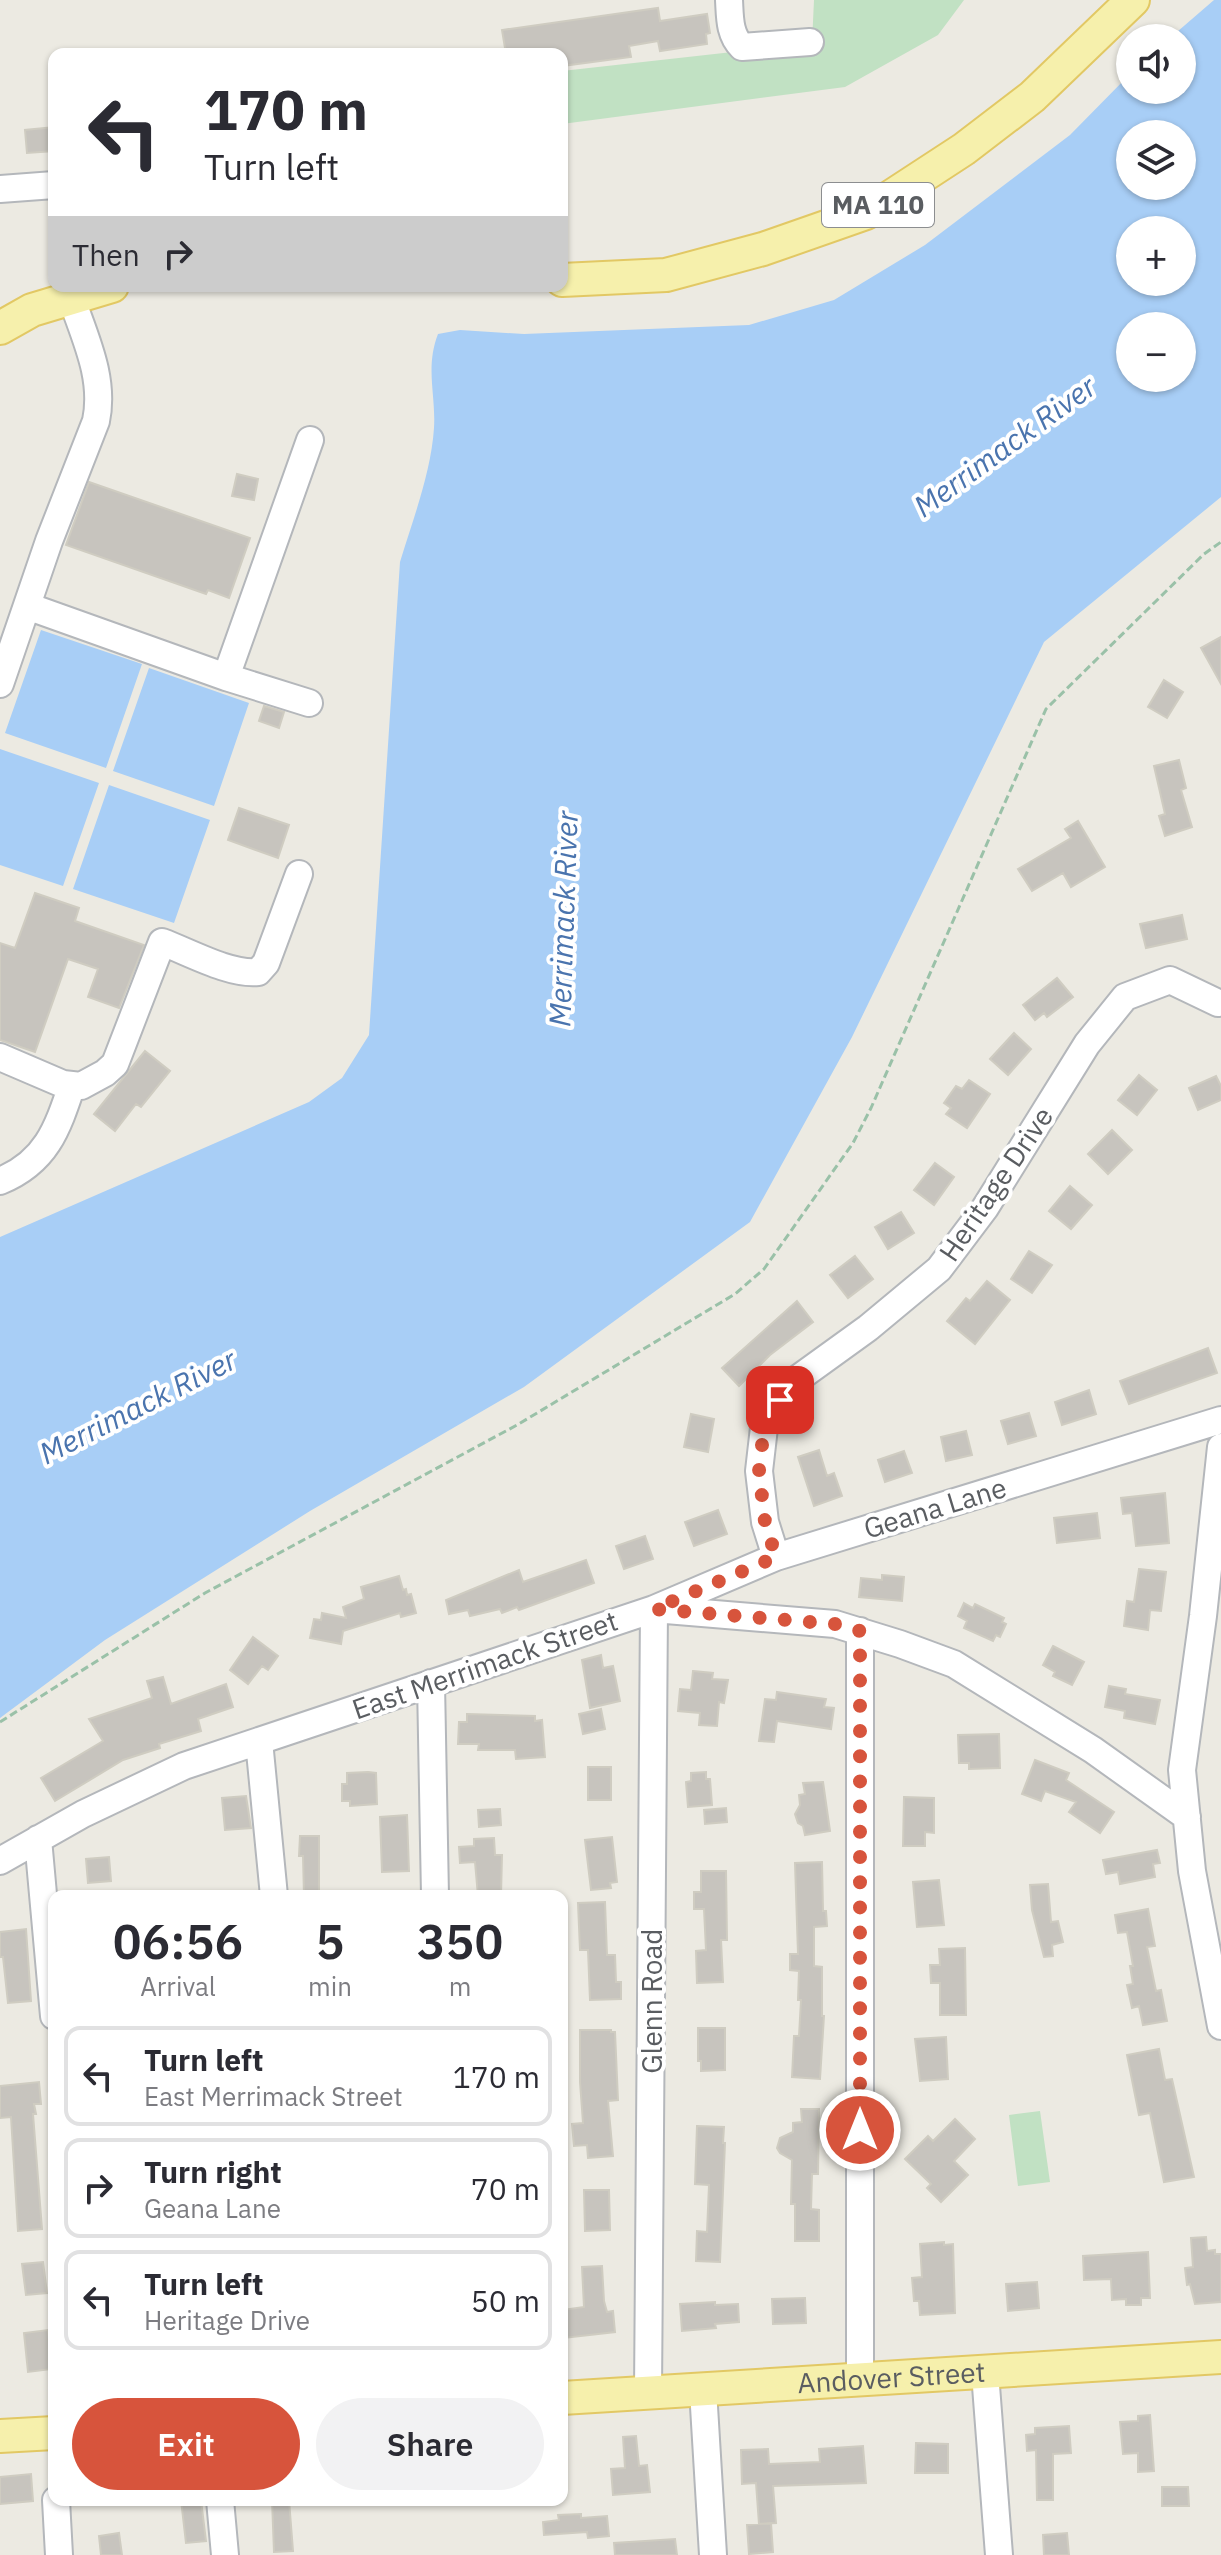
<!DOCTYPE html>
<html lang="en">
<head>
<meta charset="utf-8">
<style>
	body { margin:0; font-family:"IBM Plex Sans",sans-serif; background:#f2f2f3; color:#2b2b33; height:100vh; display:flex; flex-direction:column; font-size:30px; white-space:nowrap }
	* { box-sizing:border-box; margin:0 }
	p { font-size:26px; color:#7c7c81 }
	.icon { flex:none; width:44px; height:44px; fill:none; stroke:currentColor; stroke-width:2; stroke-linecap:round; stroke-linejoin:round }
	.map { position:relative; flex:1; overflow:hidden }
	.drawer { position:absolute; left:48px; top:1890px; width:520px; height:616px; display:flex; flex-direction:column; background:#fff; border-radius:16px; box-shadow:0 2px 6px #0004 }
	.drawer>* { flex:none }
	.banner { position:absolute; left:48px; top:48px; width:520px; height:244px; border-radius:16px; box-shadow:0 2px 6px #0004; background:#fff; color:#2b2b33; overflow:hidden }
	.fabs { position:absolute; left:1116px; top:24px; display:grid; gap:16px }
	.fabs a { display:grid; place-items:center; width:80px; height:80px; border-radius:50%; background:#fff; box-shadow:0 2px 6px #0004; font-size:40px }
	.pin { position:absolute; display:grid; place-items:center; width:68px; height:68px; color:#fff; margin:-34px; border-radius:16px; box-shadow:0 4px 12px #0006 }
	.me { position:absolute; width:88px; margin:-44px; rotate:0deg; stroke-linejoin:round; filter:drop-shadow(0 0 6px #0008) }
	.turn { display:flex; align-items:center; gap:28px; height:168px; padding:0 24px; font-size:36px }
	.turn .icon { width:104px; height:104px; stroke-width:2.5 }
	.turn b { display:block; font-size:56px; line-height:68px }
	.then { display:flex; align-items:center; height:76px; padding:0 24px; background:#0003; gap:16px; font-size:30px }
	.eta { display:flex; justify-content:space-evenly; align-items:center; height:136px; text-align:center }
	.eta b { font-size:48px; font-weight:600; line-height:56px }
	.action { display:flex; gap:16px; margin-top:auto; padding:16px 24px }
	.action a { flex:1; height:92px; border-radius:48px; background:#d7543c; color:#fff; font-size:32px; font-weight:600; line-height:92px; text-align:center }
	.action a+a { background:#f2f2f3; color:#2b2b33 }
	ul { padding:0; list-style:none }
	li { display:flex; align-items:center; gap:24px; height:100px; margin:0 16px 12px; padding:0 8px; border:4px solid #e1e1e2; border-radius:16px }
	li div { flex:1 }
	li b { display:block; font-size:30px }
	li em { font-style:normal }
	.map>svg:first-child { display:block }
	.green { fill:#c1e1c3 }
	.water { fill:#a8cef6; fill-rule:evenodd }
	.building { fill:#c7c4be; stroke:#cfccc1; stroke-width:2 }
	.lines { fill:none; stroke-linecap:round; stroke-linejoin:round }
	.minor-casing { stroke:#b4b7bb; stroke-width:30 }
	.major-casing { stroke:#e2c864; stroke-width:36 }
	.path { stroke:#9ac1a8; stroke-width:3; stroke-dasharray:8 4; stroke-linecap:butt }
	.minor { stroke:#fff; stroke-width:26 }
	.major { stroke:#f6f0ac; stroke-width:32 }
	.route { stroke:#d7543c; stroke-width:14; stroke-dasharray:0 25.2 }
	.labels { text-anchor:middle; stroke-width:8; stroke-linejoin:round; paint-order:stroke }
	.shield { fill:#fff; stroke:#8c8e90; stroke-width:2 }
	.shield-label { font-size:26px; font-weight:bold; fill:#5a5d61 }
	.street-label { font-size:28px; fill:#5a5d61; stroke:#fff }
	.water-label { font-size:30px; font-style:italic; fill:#4a74ae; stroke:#fff }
</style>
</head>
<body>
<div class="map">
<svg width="1221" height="2555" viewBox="0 0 1221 2555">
	<rect width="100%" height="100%" fill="#eceae2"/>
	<path class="green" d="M814,0h150l-26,35 -93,52 -283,37v-53l250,-28z
		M1040,2111l10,71 -32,4 -9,-71z"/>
	<path class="water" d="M1214,0h7v497l-177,145 -192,395 -102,185 -226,165 -214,124 -205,129 -105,78v-481l309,-135 33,-24 27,-43 31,-473c13,-43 31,-89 34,-134 2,-34 -9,-60 4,-94l22,-4 64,4 225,-9 85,-25 91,-55 145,-110 60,-61v16h52v-52h-12zM1182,134v52h-52v-52zM1182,230v52h-52v-52zM1182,326v52h-52v-52z
		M41,630l101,34 -36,104 -101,-35z
		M149,668l100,35 -35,103 -101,-35z
		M0,749l99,34 -36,103 -63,-21z
		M109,785l101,35 -36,103 -101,-34z"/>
	<path class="building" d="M658,8l2,13 47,-7 3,19 -4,1 1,10 -47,7 -2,-10 -29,5 2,11 -69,9v-12h-56l-4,-24z
		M54,127v24l-27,2 -2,-23z
		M237,474l21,5 -4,21 -22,-4z
		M89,482l161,56 -21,60 -21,-8 -2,4 -140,-49z
		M1221,637v47l-20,-36z
		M1164,680l19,12 -16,26 -19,-11z
		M264,706l20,6 -5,16 -20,-7z
		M1179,760l7,28 -5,2 11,37 -27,9 -6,-20 6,-2 -11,-48z
		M239,808l50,17 -11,33 -50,-18z
		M1078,821l27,46 -34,20 -8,-14 -31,18 -14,-22 53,-31 -6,-9z
		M35,893l44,15 -4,13 69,24 -25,63 -31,-11 10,-28 -30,-10 -33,93 -35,-12v-97l15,5z
		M1182,915l5,24 -41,9 -6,-24z
		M1057,978l16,19 -26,20 -3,-4 -9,7 -12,-15z
		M1014,1033l17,16 -23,26 -18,-16z
		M145,1051l25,20 -29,36 -5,-3 -21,27 -21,-17z
		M1139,1075l18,15 -20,25 -19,-15z
		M1216,1076l5,10v14l-23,10 -9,-22z
		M969,1080l21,14 -23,34 -21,-14 5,-6 -7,-5 12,-17 6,3z
		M1112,1130l20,20 -24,24 -20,-20z
		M935,1163l19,14 -20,28 -20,-15z
		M1070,1186l22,19 -21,24 -22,-18z
		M901,1212l13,21 -26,16 -13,-22z
		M1029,1251l23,14 -20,28 -21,-14z
		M855,1256l18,23 -25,19 -18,-23z
		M987,1281l23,19 -35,44 -28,-23 19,-23 4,3z
		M797,1301l16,21 -43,33 -31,31 -17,-18z
		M1208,1348l9,25 -88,31 -9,-23z
		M1089,1390l7,24 -34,11 -7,-23z
		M1029,1413l7,23 -28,8 -7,-23z
		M691,1414l23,5 -6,33 -24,-5z
		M966,1431l6,24 -26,6 -5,-24z
		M819,1450l8,26 7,-3 8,23 -28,10 -16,-49z
		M904,1451l8,22 -27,9 -7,-22z
		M1165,1493l4,50 -33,3 -4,-33 -9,1 -2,-16z
		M718,1510l9,24 -33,12 -9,-24z
		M1097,1513l3,25 -43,5 -3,-25z
		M645,1536l8,23 -29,10 -8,-23z
		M586,1560l8,23 -75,27 -2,-3 -15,6 -2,-4 -30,7 -2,-6 -19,4 -3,-14 73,-30 4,12z
		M1139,1569l27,3 -5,39 -11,-1 -2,20 -24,-4 3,-25 7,1z
		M882,1575l22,2 -2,24 -43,-4 2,-19 21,2z
		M399,1576l4,14 3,-1 1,6 4,-1 5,19 -15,4 -1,-4 -57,18 -2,13 -31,-6 4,-19 7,1 1,-7 24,5 -3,-11 21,-8 -3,-12z
		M964,1603l9,5 2,-4 29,14 -2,4 4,2 -6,13 -4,-2 -3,6 -29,-13 3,-7 -9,-5z
		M253,1637l25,19 -10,14 -6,-4 -14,18 -18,-14z
		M1053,1646l31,16 -12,23 -19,-9 2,-4 -12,-7z
		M601,1655l2,13 10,-2 7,35 -30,7 -8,-48z
		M693,1671l20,2 -1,6 16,1 -4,23 -5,-1 -2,24 -18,-1 1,-12 -22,-2 2,-22 11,1z
		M163,1677l8,27 55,-20 7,23 -35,12 3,12 -42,13 1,4 -37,12 -68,41 -14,-23 62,-37 -14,-22 63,-21 -5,-17z
		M1109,1686l17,3 -1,5 35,6 -5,24 -31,-6 1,-7 -20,-4z
		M777,1692l49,7 -2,8 10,1 -3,21 -54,-8 -3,21 -15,-1 6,-42 11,1z
		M601,1709l4,20 -22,5 -4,-20z
		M467,1714l68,2v5l7,-1 3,37 -29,2 -1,-9h-37l1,-6h-21l1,-22h8z
		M999,1734l1,34 -31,1v-6h-10l-1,-28z
		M1035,1760l34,13 -3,7 48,32 -14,21 -31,-21 7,-10 -31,-11 -4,10 -19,-7z
		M588,1767h23v33h-23z
		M368,1772l8,1 1,31 -27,2v-5h-8v-17h5v-11z
		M706,1772v7h4l2,26 -24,2 -2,-25 5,-1v-8z
		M823,1782l7,49 -25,4 -2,-9 -5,-3 -3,-9 5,-9 -1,-10 6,-1 -2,-11z
		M246,1796l5,32 -26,2 -3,-32z
		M904,1797l30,1v35l-9,-1v14h-22z
		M726,1808l1,14 -22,2 -1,-14z
		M500,1809l1,16 -22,2 -1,-17z
		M407,1815l2,56 -27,1 -2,-55z
		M300,1836h19v60h-15l-1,-40h-4z
		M612,1837l5,45 -7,1 1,5 -20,2 -6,-50z
		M494,1838l1,17h7l-1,41h-23l-3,-34 -15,1 -1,-16 15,-1v-7z
		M1157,1850l3,13 -7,1 2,13 -35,7 -2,-12 -12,2 -3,-14z
		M109,1857l2,24 -23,2 -2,-24z
		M822,1862l1,49h3l1,15 -13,1v39l8,1v49h2l-4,63 -28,-2 2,-41h5l2,-36h-3l1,-29 -9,-1v-16h8l-3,-91z
		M701,1871h25l1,69h-6l2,42 -26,1 -1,-32 10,-1 -2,-41h-10v-17h7z
		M939,1880l5,45 -27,2 -4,-45z
		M1048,1884l3,38 7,-1 5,21 -11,3 1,11 -9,1 -12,-47 -2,-25z
		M605,1902l2,53h8l1,27h5v17l-31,1 -2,-50h-8l-2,-47z
		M1148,1909l7,37 -8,1 9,44 5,-1 6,31 -24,4 -4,-19 -7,2 -5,-23 6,-1 -3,-18h3l-6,-34 -9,1 -3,-18z
		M26,1929l5,72 -23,2 -5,-46h-3v-25z
		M965,1948l1,67h-26v-32h-9l-1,-18h10l-1,-16z
		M698,2028h27v42l-24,1v-10h-3z
		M580,2030h31v2h4l3,68 -10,1 5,55 -25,2 -1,-13 -13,1 -2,-22 11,-1 -3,-41z
		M946,2037l2,42 -28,2 -5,-42z
		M1159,2049l6,31 7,-1 22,98 -30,5 -14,-69 -11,2 -12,-60z
		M39,2082l2,22h-7l2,10h-3l9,115 -24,2 -7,-114 -11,1v-32z
		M801,2109h18l-1,65h-6l-1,35 8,1v31h-24v-37h-4l1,-44 -12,-7 -3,-5 3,-10 13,-6v-9l9,-1z
		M955,2119l20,20 -21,22 14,14 -27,27 -14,-14 4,-4 -26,-25 23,-23 5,5z
		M697,2126l27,1 -1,16h2l-5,119 -24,-1 1,-30 10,1 2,-47 -14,-1z
		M584,2190h25l1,40 -25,1z
		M1206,2237l1,14 8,-1v4h6v48l-26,2 -5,-20 -3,1 -2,-17 8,-1 -2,-29z
		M944,2242v3l9,-1 2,69 -35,2 -1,-14h-5l-2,-23 10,-1 -2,-33z
		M1148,2252l2,46h-9v7h-15v-6l-14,1 -1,-21 -27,1 -1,-24z
		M43,2262l4,31 -21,2 -4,-31z
		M602,2266l2,35 3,11 6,-1 2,21 -51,6 -2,-28 22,-3 -2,-40z
		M1037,2282l2,26 -31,3 -2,-27z
		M805,2298l1,25 -33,1 -1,-25z
		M715,2302v3l23,-1 1,18 -24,2 1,4 -34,3 -2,-27z
		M48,2330l4,39 -24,3 -4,-39z
		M1150,2415l4,56 -16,1v-19l-15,1 -3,-32 18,-1v-5z
		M1069,2426l2,27 -18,1v46h-16l-1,-50 -9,1 -1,-16 9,-1v-6z
		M636,2436l3,30 8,-1 3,27 -37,3 -2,-26 14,-1 -2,-31z
		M916,2443l32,1v29h-33z
		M863,2446l3,37 -93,3 3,37 -17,1 -3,-41 -14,1 -1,-34 27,-1 1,15 51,-2 -1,-13z
		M31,2474l2,27 -33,3v-27z
		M1162,2487h26l1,19h-27z
		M181,2500h20l5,41 -20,2z
		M272,2500h17l4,51 -19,1z
		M581,2514v4l26,-2 2,20 -21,2 -1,-6 -43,3 -1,-13 16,-2 -1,-5z
		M771,2523l2,29 -24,2 -2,-29z
		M119,2533l3,22h-21l-2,-19z
		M1067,2533l2,22h-25l-1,-20z
		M675,2539l2,16h-62l-1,-12z"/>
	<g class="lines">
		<g class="minor-casing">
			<path id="minor" d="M729,0c1,17 0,34 13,47l68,-5
				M0,189l54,-4
				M27,606l199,71 83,26
				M226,677l84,-237
				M0,684l49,-143 47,-120c9,-43 -11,-83 -25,-124
				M0,1057l63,27 18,2 24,-13 10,-9 47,-122c27,10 68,33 96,30l8,-9 33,-89
				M0,1181c46,-19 57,-51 72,-96
				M1221,1447l-18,169 -21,154 10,101 29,155
				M776,1557l-11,-35 -6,-51 6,-52 31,-39 72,-52 71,-59 46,-61 102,-164 38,-47 45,-17 48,23
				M860,1631v749
				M431,1683l4,213
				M259,1741l15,155
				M38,1839l16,177
				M0,1861l83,-47 101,-48 470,-157 181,15 65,20 54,20 139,86 94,67
				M985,2373l14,182
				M703,2390l10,165
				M648,2393l6,-784 122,-52 445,-137
				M56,2500l3,55
				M220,2500l5,55"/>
		</g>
		<g class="major-casing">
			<g id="major">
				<path d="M562,280l104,-5 97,-26 103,-36 98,-64 68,-52 101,-97"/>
				<path d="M0,328l32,-18 80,-24"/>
				<path id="s1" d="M562,2398l659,-41"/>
				<path d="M0,2436l54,-3"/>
			</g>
		</g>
		<path class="path" d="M0,1722l205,-129 312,-168 218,-131 29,-25 89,-126 18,-35 175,-399 158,-155 17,-12"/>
		<use href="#minor" class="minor"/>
		<use href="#major" class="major"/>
	</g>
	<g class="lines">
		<path class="route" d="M780,1400l-15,19 -6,52 6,51 11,35 -122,52 181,15 25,7v499"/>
	</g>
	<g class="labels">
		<rect class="shield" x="822" y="183" width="112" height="44" rx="6"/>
		<g class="shield-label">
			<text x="878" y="214">MA 110</text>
		</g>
		<g class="street-label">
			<text transform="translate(996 1184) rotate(-56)" y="10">Heritage Drive</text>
			<text transform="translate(935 1508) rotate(-17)" y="10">Geana Lane</text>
			<text transform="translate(485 1665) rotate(-19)" y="10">East Merrimack Street</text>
			<text transform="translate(652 2001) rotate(-90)" y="10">Glenn Road</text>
			<text dy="10" stroke="none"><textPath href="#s1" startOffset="330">Andover Street</textPath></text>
		</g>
		<g class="water-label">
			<text transform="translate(1005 447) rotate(-36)" y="10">Merrimack River</text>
			<text transform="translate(564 919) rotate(-88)" y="10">Merrimack River</text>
			<text transform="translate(138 1407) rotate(-27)" y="10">Merrimack River</text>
		</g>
	</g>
</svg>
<div class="fabs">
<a><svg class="icon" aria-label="sound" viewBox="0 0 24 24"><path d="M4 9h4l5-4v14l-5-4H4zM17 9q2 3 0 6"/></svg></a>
<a><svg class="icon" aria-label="layers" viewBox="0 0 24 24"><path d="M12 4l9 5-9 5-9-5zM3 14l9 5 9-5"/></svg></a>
<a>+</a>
<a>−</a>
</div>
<div class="pin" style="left:780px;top:1400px;background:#d93025"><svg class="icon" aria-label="arrive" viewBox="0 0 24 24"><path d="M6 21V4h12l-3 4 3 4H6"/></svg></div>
<svg class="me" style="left:860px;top:2130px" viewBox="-20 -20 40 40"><circle r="17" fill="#d7543c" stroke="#fff" stroke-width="3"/><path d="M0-11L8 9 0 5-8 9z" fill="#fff"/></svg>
<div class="banner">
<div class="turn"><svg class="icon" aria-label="left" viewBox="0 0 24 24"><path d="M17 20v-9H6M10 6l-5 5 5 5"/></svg><div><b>170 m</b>Turn left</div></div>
<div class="then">Then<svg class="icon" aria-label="right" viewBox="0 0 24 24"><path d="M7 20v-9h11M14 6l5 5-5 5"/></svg></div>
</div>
<section class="drawer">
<div class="eta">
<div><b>06:56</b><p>Arrival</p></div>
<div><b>5</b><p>min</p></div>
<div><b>350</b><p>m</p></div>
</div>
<ul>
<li><svg class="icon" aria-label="left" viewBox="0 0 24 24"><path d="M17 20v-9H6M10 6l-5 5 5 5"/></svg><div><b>Turn left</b><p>East Merrimack Street</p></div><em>170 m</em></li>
<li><svg class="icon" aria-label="right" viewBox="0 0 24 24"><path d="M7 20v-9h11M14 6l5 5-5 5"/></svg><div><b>Turn right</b><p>Geana Lane</p></div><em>70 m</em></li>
<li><svg class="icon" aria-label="left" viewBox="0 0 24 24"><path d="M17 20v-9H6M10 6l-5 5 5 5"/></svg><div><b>Turn left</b><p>Heritage Drive</p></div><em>50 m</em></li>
</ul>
<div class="action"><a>Exit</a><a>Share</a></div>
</section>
</div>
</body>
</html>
